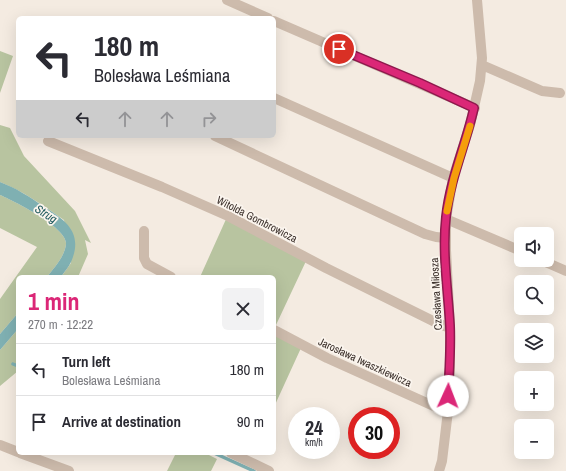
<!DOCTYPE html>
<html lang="en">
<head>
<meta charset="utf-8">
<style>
	body { margin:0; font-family:"Archivo Narrow",sans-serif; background:#f2f2f3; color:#2b2b33; height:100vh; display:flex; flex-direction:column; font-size:15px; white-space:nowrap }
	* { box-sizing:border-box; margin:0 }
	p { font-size:13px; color:#7c7c81 }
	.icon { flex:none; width:22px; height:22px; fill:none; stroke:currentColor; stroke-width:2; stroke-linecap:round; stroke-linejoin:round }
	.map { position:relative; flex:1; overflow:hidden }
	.panel { position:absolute; left:16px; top:275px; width:260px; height:180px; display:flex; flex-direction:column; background:#fff; border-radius:6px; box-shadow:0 4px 16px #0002 }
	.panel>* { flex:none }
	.hud { position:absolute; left:16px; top:16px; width:260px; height:122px; border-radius:6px; box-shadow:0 4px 16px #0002; background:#fff; color:#2b2b33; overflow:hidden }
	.controls { position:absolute; left:514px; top:227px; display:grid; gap:8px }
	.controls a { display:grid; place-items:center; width:40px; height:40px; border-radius:6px; background:#fff; box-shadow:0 4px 16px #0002; font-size:20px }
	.speed { position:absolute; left:288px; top:407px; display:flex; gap:8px; font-size:20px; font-weight:700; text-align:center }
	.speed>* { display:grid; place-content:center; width:52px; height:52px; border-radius:50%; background:#fff; box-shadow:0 4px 16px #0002; line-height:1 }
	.speed small { font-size:10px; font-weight:400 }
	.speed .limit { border:6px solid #d22; background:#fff; color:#111 }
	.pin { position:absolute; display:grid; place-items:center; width:34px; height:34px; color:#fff; margin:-17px; border:2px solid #fff; border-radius:50%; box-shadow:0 1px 4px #0007 }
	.me { position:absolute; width:44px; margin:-22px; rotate:2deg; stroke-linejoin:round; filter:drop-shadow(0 0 3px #0008) }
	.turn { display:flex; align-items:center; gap:14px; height:84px; padding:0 12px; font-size:18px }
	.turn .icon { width:52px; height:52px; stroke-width:2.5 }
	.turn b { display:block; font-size:28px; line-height:34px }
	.lanes { display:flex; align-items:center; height:38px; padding:0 12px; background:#0003; justify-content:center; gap:20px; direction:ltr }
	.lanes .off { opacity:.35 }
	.round { display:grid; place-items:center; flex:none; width:42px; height:42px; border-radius:6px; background:#f2f2f3 }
	.summary { display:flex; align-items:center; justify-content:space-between; height:68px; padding:0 12px }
	h1 { font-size:24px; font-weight:800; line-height:30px; color:#db2777 }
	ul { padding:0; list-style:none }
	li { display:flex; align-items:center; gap:12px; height:52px; padding:0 12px; border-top:1px solid #e1e1e2 }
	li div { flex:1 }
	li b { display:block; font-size:15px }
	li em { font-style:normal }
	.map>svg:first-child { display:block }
	.green { fill:#b8c4a0 }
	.water { fill:#7fb0b2 }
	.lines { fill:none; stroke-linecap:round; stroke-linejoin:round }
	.stream { stroke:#7fb0b2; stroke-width:3.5 }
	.minor { stroke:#cdbbac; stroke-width:10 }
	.route-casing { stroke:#8e194d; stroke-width:10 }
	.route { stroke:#db2777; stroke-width:7 }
	.slow { stroke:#f59e0b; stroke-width:7 }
	.labels { text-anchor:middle; stroke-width:3.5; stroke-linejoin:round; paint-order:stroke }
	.street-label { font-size:11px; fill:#3b302b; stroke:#fbf5ee }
	.water-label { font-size:12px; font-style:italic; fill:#1f5a5e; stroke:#fbf5ee }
</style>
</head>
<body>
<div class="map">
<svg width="566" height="471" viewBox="0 0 566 471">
	<rect width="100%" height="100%" fill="#f4ebe1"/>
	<path class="green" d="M0,51l13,5 -13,37z
		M0,125l10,3 14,28 51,55 16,32 -6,-3 3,14 -10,23h-17l10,-14 -7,-43c-20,-14 -41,-29 -64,-38z
		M0,195c14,6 68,33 66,49 -1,12 -12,24 -19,33h-29v36l-18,21v-35l37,-52 -37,-19z
		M227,217l80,42 -31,66 -2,-1v-47h-74z
		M18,329v42l-18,15v-36z
		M274,333l27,15 -27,59z
		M176,453h29l12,6 -6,12h-44z"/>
	<path class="water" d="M0,182c16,6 30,15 43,24 22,14 41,26 28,56 -2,5 -7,10 -10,15h-14c7,-9 18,-21 19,-33 2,-16 -52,-43 -66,-49z
		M18,313v16l-18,21v-16z"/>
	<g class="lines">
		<path class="stream" d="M13,364l5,2
			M214,453l40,18"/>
		<path class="minor" d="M227,0l41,18
			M274,21l201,87
			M482,65l60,26 18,2
			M274,98l179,80
			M215,136l210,98 11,3 10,1
			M48,141l114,46 66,29 98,52 111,55 13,5
			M446,219l75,32
			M144,231v27l3,6 24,13
			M541,260l25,11
			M274,330l53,28 111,50 10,3
			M0,445l18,7
			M20,453l49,18
			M231,453l38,18
			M439,471l3,-10 6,-50 2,-44v-39l-4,-78v-31l7,-41 17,-53 10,-44 2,-23 -5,-58"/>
	</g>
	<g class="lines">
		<g class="route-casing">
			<path id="route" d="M339,49l81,34 54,25c-8,36 -24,71 -28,109 -4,36 2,73 4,109 1,24 -1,47 -2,70"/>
		</g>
		<use href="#route" class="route"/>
		<path class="slow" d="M447,211l7,-33 16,-52"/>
	</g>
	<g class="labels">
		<g class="street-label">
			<text transform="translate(257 219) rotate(27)" y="4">Witolda Gombrowicza</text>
			<text transform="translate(436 294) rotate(-93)" y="4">Czesława Miłosza</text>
			<text transform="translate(365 362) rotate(25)" y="4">Jarosława Iwaszkiewicza</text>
		</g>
		<g class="water-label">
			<text transform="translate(46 214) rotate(33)" y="4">Strug</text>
		</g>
	</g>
</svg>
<div class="controls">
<a><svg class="icon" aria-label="sound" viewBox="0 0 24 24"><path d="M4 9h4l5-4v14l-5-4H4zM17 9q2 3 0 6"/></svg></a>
<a><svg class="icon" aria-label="search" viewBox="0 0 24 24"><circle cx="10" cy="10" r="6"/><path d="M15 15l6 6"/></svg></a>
<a><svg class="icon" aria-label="layers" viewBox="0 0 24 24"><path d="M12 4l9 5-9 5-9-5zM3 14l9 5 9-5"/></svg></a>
<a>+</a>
<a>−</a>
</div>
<div class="speed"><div>24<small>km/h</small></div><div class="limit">30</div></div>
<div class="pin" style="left:339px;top:49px;background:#d93025"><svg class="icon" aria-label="arrive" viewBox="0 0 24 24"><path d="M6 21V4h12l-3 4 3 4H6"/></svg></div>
<svg class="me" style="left:448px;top:396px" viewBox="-20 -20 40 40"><circle r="19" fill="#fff"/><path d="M0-13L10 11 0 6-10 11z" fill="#db2777"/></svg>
<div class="hud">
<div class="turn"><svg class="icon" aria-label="left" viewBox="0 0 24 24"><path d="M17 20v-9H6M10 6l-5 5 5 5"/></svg><div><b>180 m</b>Bolesława Leśmiana</div></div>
<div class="lanes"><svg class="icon" aria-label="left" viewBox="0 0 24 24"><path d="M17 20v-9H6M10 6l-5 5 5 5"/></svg><svg class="icon off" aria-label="ahead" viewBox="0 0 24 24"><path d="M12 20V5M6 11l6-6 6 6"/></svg><svg class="icon off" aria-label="ahead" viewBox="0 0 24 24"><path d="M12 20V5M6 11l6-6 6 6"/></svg><svg class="icon off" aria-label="right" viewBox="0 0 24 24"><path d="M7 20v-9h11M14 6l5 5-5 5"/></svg></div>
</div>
<section class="panel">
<div class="summary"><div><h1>1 min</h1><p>270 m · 12:22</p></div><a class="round"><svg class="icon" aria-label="close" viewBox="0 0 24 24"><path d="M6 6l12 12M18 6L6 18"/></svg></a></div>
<ul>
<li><svg class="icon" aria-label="left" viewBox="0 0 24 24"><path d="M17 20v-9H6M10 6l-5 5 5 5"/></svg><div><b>Turn left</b><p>Bolesława Leśmiana</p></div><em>180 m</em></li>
<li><svg class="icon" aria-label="arrive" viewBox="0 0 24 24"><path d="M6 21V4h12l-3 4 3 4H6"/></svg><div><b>Arrive at destination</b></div><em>90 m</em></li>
</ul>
</section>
</div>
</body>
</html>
